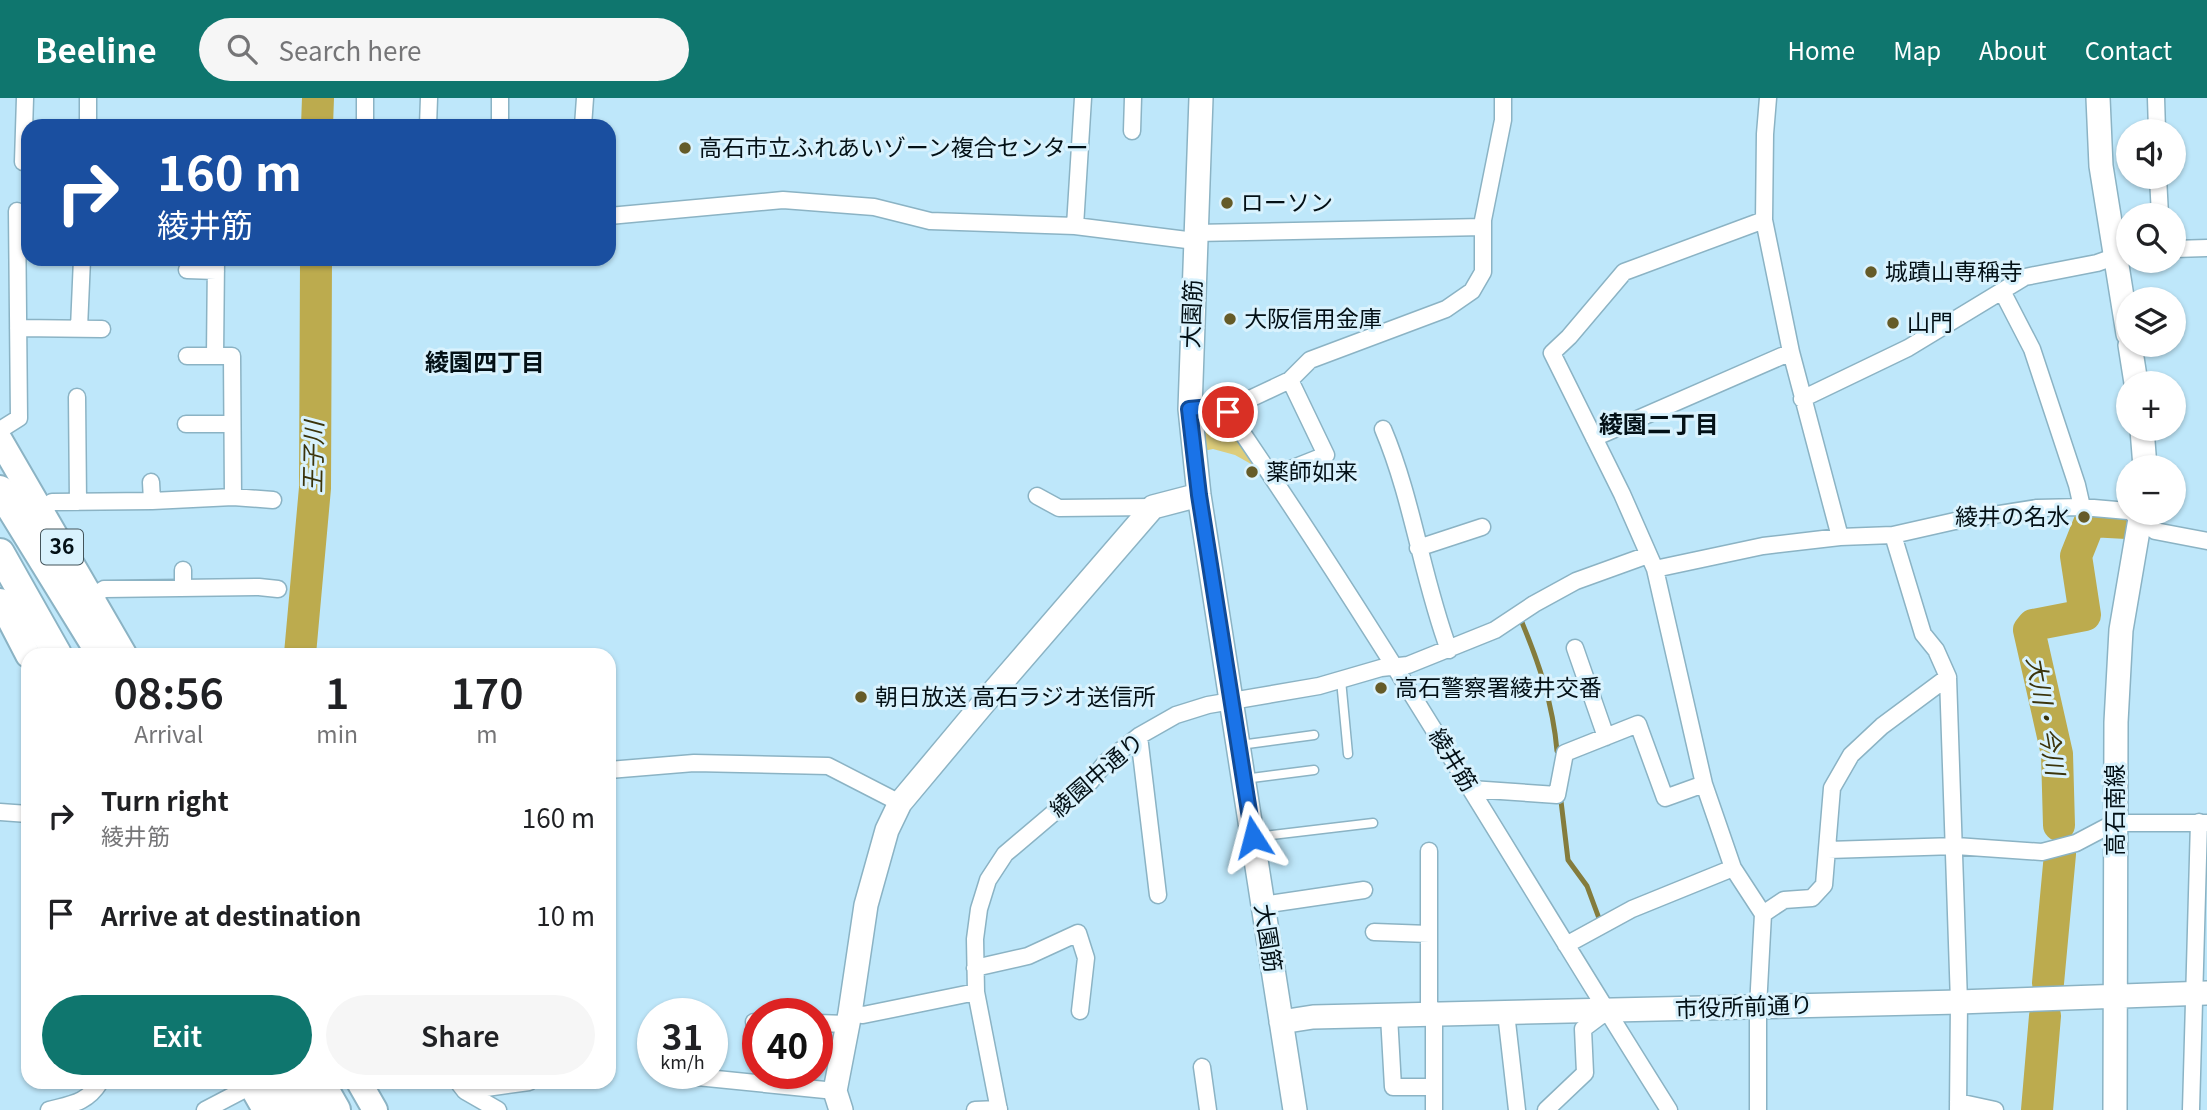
<!DOCTYPE html>
<html lang="en">
<head>
<meta charset="utf-8">
<style>
	body { margin:0; font-family:Georgia,"Noto Sans JP",serif; background:#f6f6f6; color:#202124; height:100vh; display:flex; flex-direction:column; font-size:26px; white-space:nowrap }
	* { box-sizing:border-box; margin:0 }
	p { font-size:23px; color:#757577 }
	.icon { flex:none; width:38px; height:38px; fill:none; stroke:currentColor; stroke-width:2; stroke-linecap:round; stroke-linejoin:round }
	.map { position:relative; flex:1; overflow:hidden }
	.sheet { position:absolute; left:21px; top:550px; width:595px; height:441px; display:flex; flex-direction:column; background:#fff; border-radius:21px; box-shadow:0 2px 5px #0004 }
	.sheet>* { flex:none }
	.hud { position:absolute; left:21px; top:21px; width:595px; height:147px; border-radius:21px; box-shadow:0 2px 5px #0004; background:#1a4fa0; color:#fff; overflow:hidden }
	.controls { position:absolute; left:2116px; top:21px; display:grid; gap:14px }
	.controls a { display:grid; place-items:center; width:70px; height:70px; border-radius:50%; background:#fff; box-shadow:0 2px 5px #0004; font-size:35px }
	.speed { position:absolute; left:637px; top:900px; display:flex; gap:14px; font-size:35px; font-weight:700; text-align:center }
	.speed>* { display:grid; place-content:center; width:91px; height:91px; border-radius:50%; background:#fff; box-shadow:0 2px 5px #0004; line-height:1 }
	.speed small { font-size:18px; font-weight:400 }
	.speed .limit { border:10px solid #d22; background:#fff; color:#111 }
	.pin { position:absolute; display:grid; place-items:center; width:60px; height:60px; color:#fff; margin:-30px; border:4px solid #fff; border-radius:50%; box-shadow:0 2px 7px #0007 }
	.me { position:absolute; width:77px; margin:-38px; rotate:351deg; stroke-linejoin:round; filter:drop-shadow(0 0 5px #0008) }
	.turn { display:flex; align-items:center; gap:24px; height:147px; padding:0 21px; font-size:32px }
	.turn .icon { width:91px; height:91px; stroke-width:2.5 }
	.turn b { display:block; font-size:49px; line-height:60px }
	.eta { display:flex; justify-content:space-evenly; align-items:center; height:119px; text-align:center }
	.eta b { font-size:42px; font-weight:600; line-height:49px }
	.cta { display:flex; gap:14px; margin-top:auto; padding:14px 21px }
	.cta a { flex:1; height:80px; border-radius:42px; background:#0f766e; color:#fff; font-size:28px; font-weight:600; line-height:80px; text-align:center }
	.cta a+a { background:#f6f6f6; color:#202124 }
	ul { padding:0; list-style:none }
	li { display:flex; align-items:center; gap:21px; height:98px; padding:0 21px }
	li div { flex:1 }
	li b { display:block; font-size:26px }
	li em { font-style:normal }
	header { display:flex; align-items:center; gap:42px; box-sizing:border-box; height:98px; padding:0 35px; background:#0f766e; color:#fff }
	header strong { font-size:33px }
	nav { display:flex; gap:38px; margin-inline-start:auto; font-size:24px }
	.search { width:490px; height:63px; background:#f6f6f6; display:flex; align-items:center; gap:18px; box-sizing:border-box; padding:0 24px; border-radius:38px; color:#757577; font-size:26px }
	.map>svg:first-child { display:block }
	.green { fill:#ddcd7b }
	.lines { fill:none; stroke-linecap:round; stroke-linejoin:round }
	.stream { stroke:#847c3d; stroke-width:5 }
	.river { stroke:#bcab4e; stroke-width:32 }
	.lane-casing { stroke:#8bb3c4; stroke-width:11 }
	.street-casing { stroke:#8bb3c4; stroke-width:19 }
	.secondary-casing { stroke:#8bb3c4; stroke-width:26 }
	.primary-casing { stroke:#8bb3c4; stroke-width:28 }
	.highway-casing { stroke:#8bb3c4; stroke-width:32 }
	.lane { stroke:#fff; stroke-width:8 }
	.street { stroke:#fff; stroke-width:16 }
	.secondary { stroke:#fff; stroke-width:23 }
	.primary { stroke:#fff; stroke-width:24 }
	.highway { stroke:#fff; stroke-width:28 }
	.route-casing { stroke:#114b97; stroke-width:18 }
	.route { stroke:#1a73e8; stroke-width:12 }
	.poi-dot { fill:#655b28; stroke:#d9f2fd; stroke-width:2.5 }
	.labels { text-anchor:middle; stroke-width:6; stroke-linejoin:round; paint-order:stroke }
	.shield { fill:#d9f2fd; stroke:#43545b; stroke-width:2 }
	.shield-label { font-size:21px; font-weight:bold; fill:#031016 }
	.poi-label { font-size:23px; fill:#031016; stroke:#d9f2fd; text-anchor:start }
	.street-label { font-size:23px; fill:#031016; stroke:#d9f2fd }
	.neighbourhood-label { font-size:24px; font-weight:bold; fill:#031016; stroke:#d9f2fd }
	.water-label { font-size:24px; font-style:italic; fill:#3b340b; stroke:#d9f2fd }
</style>
</head>
<body>
<header>
<strong>Beeline</strong>
<div class="search"><svg class="icon" aria-label="search" viewBox="0 0 24 24"><circle cx="10" cy="10" r="6"/><path d="M15 15l6 6"/></svg>Search here</div>
<nav><a>Home</a><a>Map</a><a>About</a><a>Contact</a></nav>
</header>
<div class="map">
<svg width="2207" height="1012" viewBox="0 0 2207 1012">
	<rect width="100%" height="100%" fill="#bee7fa"/>
	<path class="green" d="M1217,320l8,5 35,46 -25,-14 -22,-6 -10,2v-26l6,-5z"/>
	<g class="lines">
		<path class="stream" d="M1521,522c18,43 32,84 36,131
			M1561,703l7,59 19,26 13,35"/>
		<path class="river" d="M317,28l1,-28
			M300,556l15,-166 1,-229
			M2059,727l-2,-71 -28,-124 4,-5 52,-10 -9,-59 14,-35 37,2
			M2048,885l12,-129
			M2037,1012l8,-94"/>
		<g class="lane-casing">
			<path id="lane" d="M1341,582l7,74
				M1240,647l74,-10
				M1244,681l70,-9
				M1256,739l117,-14"/>
		</g>
		<g class="street-casing">
			<path id="street" d="M25,0l-2,64h5
				M1768,0l-3,36 -1,86 27,132 49,185
				M2156,0l1,33
				M88,28v-28
				M365,28v-28
				M428,28l1,-28
				M500,28v-28
				M583,28l2,-28
				M1132,33l1,-33
				M2158,79l2,38
				M609,118l174,-16 91,7 56,14 145,5 120,15
				M1075,128l8,-128
				M1195,135l288,-6
				M2174,151l33,-1
				M216,161l-1,97h17l1,141
				M187,172l29,1
				M2002,193l30,58 45,136 5,22
				M18,230l84,1
				M79,230l3,-69
				M187,258h28
				M77,299l1,105
				M1802,301l106,-51 117,-71 72,-14 31,-11
				M1190,311l21,-2 17,5c156,227 294,465 441,698
				M1228,314l11,-8 51,-24 20,-20 136,-51 26,-18 11,-19v-52l20,-100v-22
				M186,326h46
				M1383,331c30,71 39,149 66,221
				M0,332l19,-12 -2,-207
				M1594,340l197,-86
				M1273,378l53,-21 -36,-75
				M151,384l1,19
				M1037,398l22,12 94,-1
				M40,413l12,-9 100,-1 81,-4 40,3
				M2133,416l22,17 52,10
				M1418,450l64,-21
				M1655,471l108,-23 77,-9 53,-2 62,-14 82,-13 45,-1 46,4
				M183,490v-18
				M91,499l13,-8 155,-2 19,2
				M1575,550l31,89
				M1948,579l11,325 -1,108
				M1139,638l19,159
				M609,672l85,-7 134,3 72,37
				M1471,691l86,6 8,-42 73,-29 27,74 39,-14
				M0,714l28,2
				M1828,752l128,-4 86,6 34,-9 38,-20h93
				M1429,753v152l5,12v95
				M1263,807l101,-15
				M1763,816l21,-14 28,-2 12,-13 8,-97 19,-33 31,-29 66,-49 -12,-27 -13,-16 -30,-99
				M1374,834l55,2
				M1566,847l66,-36 101,-41
				M975,870l53,-12 50,-23 8,25 -6,53
				M850,915l13,2 113,-23
				M1506,915l11,97
				M1389,918l4,71h41
				M754,924h4
				M817,925l30,1
				M1202,969l6,43
				M677,975v2l158,16
				M458,984l7,9 64,-9
				M465,993l33,19
				M1958,1004l37,8
				M49,1012c23,-6 38,-7 51,-28
				M205,1012l46,-24
				M975,1012l24,-1
				M999,1012l-23,-118 -1,-53 4,-30 9,-29 17,-26 85,-72 16,-20 33,-26 37,-21 32,-10 111,-19 62,-18 27,-3 87,-35 39,-26 42,-23 72,-26
				M1546,1012l39,-37 -2,-44 24,-18
				M1758,1012v-103l5,-93 -30,-46 -29,-84 -49,-215 -33,-75 -70,-141 17,-16 55,-65 140,-52
				M2191,1012l8,-288"/>
		</g>
		<g class="secondary-casing">
			<path id="secondary" d="M1201,0l-11,311 9,86 96,615
				M2098,0l3,68 27,168
				M2130,247l6,38
				M2142,331l3,38
				M1281,924l32,-5 646,-15 248,-9
				M841,1012l-6,-19 15,-78 16,-108 21,-75 13,-27 82,-98 171,-198 46,-12
				M2115,1012l1,-388 5,-92 20,-117"/>
		</g>
		<g class="primary-casing">
			<path id="primary" d="M0,342l124,214
				M0,503l28,54
				M249,984l16,28
				M359,984l16,28"/>
		</g>
		<g class="highway-casing">
			<path id="highway" d="M0,392l101,164
				M0,455l57,101
				M266,984l16,28
				M293,984l15,28
				M320,984l16,28"/>
		</g>
		<use href="#lane" class="lane"/>
		<use href="#street" class="street"/>
		<use href="#secondary" class="secondary"/>
		<use href="#primary" class="primary"/>
		<use href="#highway" class="highway"/>
	</g>
	<g class="lines">
		<g class="route-casing">
			<path id="route" d="M1228,314l-17,-5 -22,2 10,86 54,342"/>
		</g>
		<use href="#route" class="route"/>
	</g>
	<g class="poi-dot">
		<circle cx="685" cy="50" r="7"/>
		<circle cx="1227" cy="105" r="7"/>
		<circle cx="1871" cy="174" r="7"/>
		<circle cx="1230" cy="221" r="7"/>
		<circle cx="1893" cy="225" r="7"/>
		<circle cx="1252" cy="374" r="7"/>
		<circle cx="2084" cy="419" r="7"/>
		<circle cx="1381" cy="590" r="7"/>
		<circle cx="861" cy="599" r="7"/>
	</g>
	<g class="labels">
		<rect class="shield" x="41" y="431.5" width="42" height="35" rx="5"/>
		<g class="shield-label">
			<text x="62" y="456">36</text>
		</g>
		<g class="poi-label">
			<text x="699" y="58">高石市立ふれあいゾーン複合センター</text>
			<text x="1241" y="113">ローソン</text>
			<text x="1885" y="182">城蹟山専稱寺</text>
			<text x="1244" y="229">大阪信用金庫</text>
			<text x="1907" y="233">山門</text>
			<text x="1266" y="382">薬師如来</text>
			<text x="2070" y="427" text-anchor="end">綾井の名水</text>
			<text x="1395" y="598">高石警察署綾井交番</text>
			<text x="875" y="607">朝日放送 高石ラジオ送信所</text>
		</g>
		<g class="street-label">
			<text transform="translate(1192 216) rotate(-88)" y="8">大園筋</text>
			<text transform="translate(1453 662) rotate(58)" y="8">綾井筋</text>
			<text transform="translate(1097 677) rotate(-41)" y="8">綾園中通り</text>
			<text transform="translate(2115 712) rotate(-90)" y="8">高石南線</text>
			<text transform="translate(1268 840) rotate(81)" y="8">大園筋</text>
			<text transform="translate(1744 909) rotate(-2)" y="8">市役所前通り</text>
		</g>
		<g class="neighbourhood-label">
			<text x="485" y="273">綾園四丁目</text>
			<text x="1659" y="335">綾園二丁目</text>
		</g>
		<g class="water-label">
			<text transform="translate(314 359) rotate(-89)" y="8">王子川</text>
			<text transform="translate(2045 618) rotate(80)" y="8">大川・今川</text>
		</g>
	</g>
</svg>
<div class="controls">
<a><svg class="icon" aria-label="sound" viewBox="0 0 24 24"><path d="M4 9h4l5-4v14l-5-4H4zM17 9q2 3 0 6"/></svg></a>
<a><svg class="icon" aria-label="search" viewBox="0 0 24 24"><circle cx="10" cy="10" r="6"/><path d="M15 15l6 6"/></svg></a>
<a><svg class="icon" aria-label="layers" viewBox="0 0 24 24"><path d="M12 4l9 5-9 5-9-5zM3 14l9 5 9-5"/></svg></a>
<a>+</a>
<a>−</a>
</div>
<div class="speed"><div>31<small>km/h</small></div><div class="limit">40</div></div>
<div class="pin" style="left:1228px;top:314px;background:#d93025"><svg class="icon" aria-label="arrive" viewBox="0 0 24 24"><path d="M6 21V4h12l-3 4 3 4H6"/></svg></div>
<svg class="me" style="left:1253px;top:739px" viewBox="-20 -20 40 40"><path d="M0-17L14 15 0 8-14 15z" fill="#1a73e8" stroke="#fff" stroke-width="4"/></svg>
<div class="hud">
<div class="turn"><svg class="icon" aria-label="right" viewBox="0 0 24 24"><path d="M7 20v-9h11M14 6l5 5-5 5"/></svg><div><b>160 m</b>綾井筋</div></div>
</div>
<section class="sheet">
<div class="eta">
<div><b>08:56</b><p>Arrival</p></div>
<div><b>1</b><p>min</p></div>
<div><b>170</b><p>m</p></div>
</div>
<ul>
<li><svg class="icon" aria-label="right" viewBox="0 0 24 24"><path d="M7 20v-9h11M14 6l5 5-5 5"/></svg><div><b>Turn right</b><p>綾井筋</p></div><em>160 m</em></li>
<li><svg class="icon" aria-label="arrive" viewBox="0 0 24 24"><path d="M6 21V4h12l-3 4 3 4H6"/></svg><div><b>Arrive at destination</b></div><em>10 m</em></li>
</ul>
<div class="cta"><a>Exit</a><a>Share</a></div>
</section>
</div>
</body>
</html>
